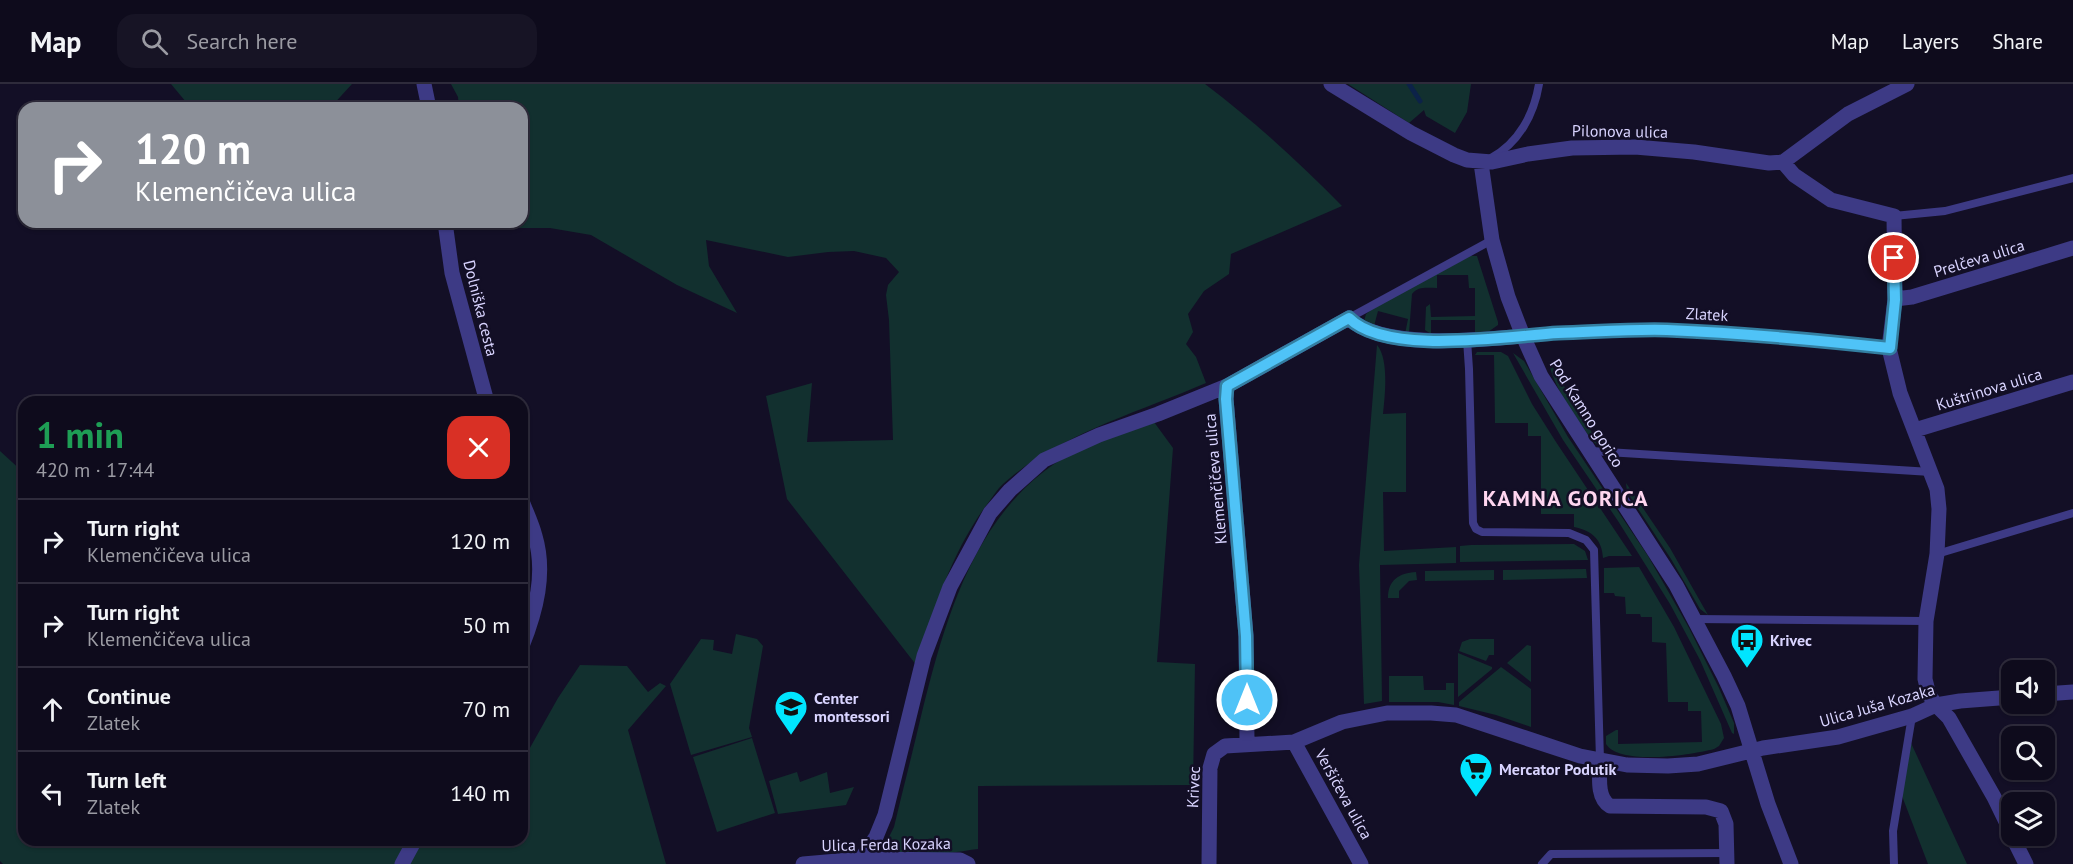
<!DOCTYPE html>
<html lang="en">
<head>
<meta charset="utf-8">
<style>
	body { margin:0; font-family:"PT Sans",sans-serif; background:#171425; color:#f1f3f6; height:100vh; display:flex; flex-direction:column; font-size:22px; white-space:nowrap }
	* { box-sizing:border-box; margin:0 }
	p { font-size:20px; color:#9b9ba3 }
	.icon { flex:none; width:33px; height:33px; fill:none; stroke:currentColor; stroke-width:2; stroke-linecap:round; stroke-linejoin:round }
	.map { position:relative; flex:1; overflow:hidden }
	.details { position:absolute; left:18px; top:312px; width:510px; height:450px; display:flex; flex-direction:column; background:#0e0b1c; border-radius:18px; box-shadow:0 2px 4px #0004,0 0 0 2px #2e2b3b }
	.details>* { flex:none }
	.hud { position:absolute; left:18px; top:18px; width:510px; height:126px; border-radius:18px; box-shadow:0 2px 4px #0004,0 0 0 2px #2e2b3b; background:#8c9099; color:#fff; overflow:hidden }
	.fabs { position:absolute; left:2001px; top:576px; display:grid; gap:12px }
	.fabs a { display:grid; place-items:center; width:54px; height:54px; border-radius:12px; background:#0e0b1c; box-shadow:0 2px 4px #0004,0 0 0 2px #2e2b3b; font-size:30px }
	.pin { position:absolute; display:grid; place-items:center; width:51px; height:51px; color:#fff; margin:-26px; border:3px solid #fff; border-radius:50%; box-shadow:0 2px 6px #0007 }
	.me { position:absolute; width:66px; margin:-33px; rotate:0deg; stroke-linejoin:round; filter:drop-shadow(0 0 4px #0008) }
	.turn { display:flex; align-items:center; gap:21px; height:126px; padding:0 18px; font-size:27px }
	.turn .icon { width:78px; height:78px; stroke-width:2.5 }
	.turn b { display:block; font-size:42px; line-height:51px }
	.round { display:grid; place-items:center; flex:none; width:63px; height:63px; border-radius:18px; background:#171425 }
	.summary { display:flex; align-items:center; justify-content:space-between; height:102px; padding:0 18px }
	h1 { font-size:36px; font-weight:600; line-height:45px; color:#1e9e55 }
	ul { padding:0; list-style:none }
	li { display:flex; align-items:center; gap:18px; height:84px; padding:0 18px; border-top:2px solid #2e2b3b }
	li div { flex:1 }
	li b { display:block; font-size:22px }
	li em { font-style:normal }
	header { display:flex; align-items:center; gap:36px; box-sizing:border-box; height:84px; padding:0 30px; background:#0e0b1c; border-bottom:2px solid #2e2b3b }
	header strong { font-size:28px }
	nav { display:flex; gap:33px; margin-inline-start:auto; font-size:21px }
	.search { width:420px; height:54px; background:#171425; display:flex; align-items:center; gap:15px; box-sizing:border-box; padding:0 21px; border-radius:18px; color:#9b9ba3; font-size:22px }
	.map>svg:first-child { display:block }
	.green { fill:#12302f }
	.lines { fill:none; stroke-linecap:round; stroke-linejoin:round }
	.stream { stroke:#0c2248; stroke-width:5 }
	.lane { stroke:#3d3a85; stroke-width:8 }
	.street { stroke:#3d3a85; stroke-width:15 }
	.route-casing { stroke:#337fa1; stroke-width:15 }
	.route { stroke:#4fc3f7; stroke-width:10 }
	.labels { text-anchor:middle; stroke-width:5; stroke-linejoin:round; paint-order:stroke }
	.street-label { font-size:16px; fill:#d9d4ff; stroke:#130f26 }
	.poi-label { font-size:16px; font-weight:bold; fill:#d9d4ff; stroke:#130f26; text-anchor:start }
	.district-label { font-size:22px; font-weight:bold; letter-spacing:1.5px; fill:#ffd6f0; stroke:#130f26 }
</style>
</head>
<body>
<header>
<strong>Map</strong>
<div class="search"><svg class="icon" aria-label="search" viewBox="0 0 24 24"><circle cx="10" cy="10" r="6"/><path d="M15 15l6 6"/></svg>Search here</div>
<nav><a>Map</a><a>Layers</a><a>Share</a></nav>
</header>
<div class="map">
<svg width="2073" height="780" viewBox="0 0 2073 780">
	<rect width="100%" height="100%" fill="#130f26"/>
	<path class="green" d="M171,0h181l-22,24h-139z
		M451,0h754c49,37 94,78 137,122l-111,48 -2,20 -25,17 -16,23 5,18 -7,12 10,13 10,26c-67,29 -155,54 -207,105 -5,6 -9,13 -14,19 -34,47 -52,103 -68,159l-130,-167 -21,-103 46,-13 -5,59 86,-2 -4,-120 -3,-25 2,-10 11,-13 -13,-14 -32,-7 -26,1 -40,5 -82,-17 3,26 28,47 -60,-28 -86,-50 -41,-7h-82l-1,-6h55v-114h-63l-1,-11z
		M1348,0h123l-4,28 -12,21 -29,-17 -2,-6 -15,13z
		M1470,172h7l21,66v3l-10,7 -13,1v-13h-44v14l-6,-4 1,-23 4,-3 1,13 44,-1v-28h-6l-1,-13h-31v13c-10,0 -19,-2 -25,6l-3,39 -4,1 3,-15 -30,-8 -4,15 -10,-5 2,-7 9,-7z
		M1377,261c12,14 8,50 6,69l23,-1v79h-23l1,59 72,-4v16l-76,2 2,136 -18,3 -5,-139z
		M1477,268h24l7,4 24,48 24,38 76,114h-23l-6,2c-1,-18 -10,-27 -29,-31v-13h-33v-78h-13v-13h-33l-1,-68h-19z
		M1513,269l11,8 44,76 80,119 16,28 25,44 30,60 15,35v11l-2,-1 -32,-73 -30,-56 -52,-83 -55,-81z
		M1549,277l51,85 -7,-4c-14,-21 -42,-57 -44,-81z
		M1154,338l19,26 -16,214 38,2 -2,121 -215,1v63c-25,3 -68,13 -91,2l-2,-6 9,-18c9,-38 19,-76 28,-115 23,-91 50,-191 132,-248 30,-20 66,-31 100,-42z
		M0,367l24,22v367h384l-11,24h-394l-3,-3z
		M1626,399l44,65 38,67 -8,-6 -29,-50 -44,-67z
		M1574,460l11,7 3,9 -128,2v-16l11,-1z
		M1639,483l35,60 47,97 3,14 -5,8 -5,3c-23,6 -94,17 -108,-5v-8l10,-6h2v14l84,-2 -1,-31h-13v-9h-20l-2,-59 -14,-1v-25h-11l-1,-3h-14l-1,-17 -10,-1 -1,-3h-10v-25z
		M1586,485l1,9 -84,2v-10z
		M1494,486v10l-69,1v-10z
		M1416,488l1,8 -8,1 -10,10v7h-11c0,-18 11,-25 28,-26z
		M736,550l21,5 6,7 -14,82 3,9 -61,18 -21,-71 31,-45 13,1 -1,10 19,4z
		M1470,555h24v16h-5l-3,6 -27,-10 3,-9z
		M1527,561l4,1v36l-24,-19z
		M1458,569l34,14v2l-34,28z
		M580,581l47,1 21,26 12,-9 6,3 -38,44 38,134h-257l14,-24h15l7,5 5,-5h72v-78l36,-64z
		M1501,583l30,22v38l-35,-12 -37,-9v-4z
		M1389,592h34l1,14h22v-7h8v22l-16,-3h-49z
		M752,654l23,75 -58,19 -24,-75z
		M1911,659l56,121h-39l-26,-68z
		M797,688l3,10 27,-10 3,21 24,-6 -8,18 -68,9 -9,-33z"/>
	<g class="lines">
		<path class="stream" d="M1409,0l11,17"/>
		<path class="lane" d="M1491,74c28,-15 43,-44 48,-74
			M1894,132l51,-5 128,-33
			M1349,234l143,-78
			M1523,252c122,-13 245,-1 366,12
			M1467,256l2,29 4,154 3,6 6,3 87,1 17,7 8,10 6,210
			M1591,367l340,21
			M1937,470l136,-41
			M1694,535l232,2
			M1542,780l9,-10 176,-1
			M1894,780l-1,-33 19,-115"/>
		<path class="street" d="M424,0l5,24
			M1331,0l80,49 43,22 13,5 25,2 36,-8 44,-6 63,-1 59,5 75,11 14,-1 65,-48 59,-30
			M1783,78l11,13 37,25 63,16 1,83 -6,49 11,45 37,96 2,20 -2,45 -11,67 -1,58 4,16 7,10 13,13 45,79 18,37
			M1481,79l11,77 16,57 15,39 18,40 135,209 48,91 14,30 30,98 23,60
			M445,138l7,51 35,129
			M1895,215l17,-2 161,-49
			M1915,346l158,-48
			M522,417c4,11 10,23 13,35 11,37 1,75 -13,110
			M2044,610l29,-2
			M1294,658l67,122
			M1247,659l-1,-107 -20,-237 1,-13 122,-68c31,32 132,22 174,18
			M1600,676c0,15 -4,38 10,46l96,1 15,4 5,13 1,40
			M2012,752l14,28
			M861,775l15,-22 9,-22 39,-159 26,-69 40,-74 20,-23 34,-30 55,-25 59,-21 69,-28
			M402,780l13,-24
			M803,780l58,-5 99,1 8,4
			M1209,780l1,-96 4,-14 11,-8 69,-4 48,-20 45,-9h44l25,2 124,41 47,9 41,1 30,-2 65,-16 75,-11 74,-21 24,-11 24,-4 52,-4"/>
	</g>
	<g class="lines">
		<g class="route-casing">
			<path id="route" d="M1247,616l-1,-64 -20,-237 1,-13 122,-68c37,38 159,18 209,15 36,-1 73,-4 109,-3 75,3 149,10 223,18l5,-48 -1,-42"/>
		</g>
		<use href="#route" class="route"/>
	</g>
	<defs>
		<g id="bus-pin" transform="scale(1.725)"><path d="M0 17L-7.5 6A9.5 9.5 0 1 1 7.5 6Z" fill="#00e5ff" stroke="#130f26"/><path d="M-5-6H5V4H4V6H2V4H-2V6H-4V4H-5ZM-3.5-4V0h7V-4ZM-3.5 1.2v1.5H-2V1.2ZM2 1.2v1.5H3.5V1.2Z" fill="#111"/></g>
		<g id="school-pin" transform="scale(1.725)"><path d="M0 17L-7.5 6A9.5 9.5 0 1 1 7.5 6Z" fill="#00e5ff" stroke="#130f26"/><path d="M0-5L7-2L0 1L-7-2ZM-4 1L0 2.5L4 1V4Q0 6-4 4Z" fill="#111"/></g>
		<g id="supermarket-pin" transform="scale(1.725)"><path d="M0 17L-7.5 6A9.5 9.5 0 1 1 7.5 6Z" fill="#00e5ff" stroke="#130f26"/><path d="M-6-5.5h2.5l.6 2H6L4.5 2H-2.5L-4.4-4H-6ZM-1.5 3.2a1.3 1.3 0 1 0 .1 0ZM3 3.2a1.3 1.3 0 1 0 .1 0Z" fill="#111"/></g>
	</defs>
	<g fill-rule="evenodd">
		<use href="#bus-pin" x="1747" y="556"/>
		<use href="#school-pin" x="791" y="623"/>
		<use href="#supermarket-pin" x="1476" y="685"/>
	</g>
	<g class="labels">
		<g class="street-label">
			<text transform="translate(1620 47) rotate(1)" y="6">Pilonova ulica</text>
			<text transform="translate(1979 174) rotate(-17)" y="6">Prelčeva ulica</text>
			<text transform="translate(481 224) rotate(76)" y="6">Dolniška cesta</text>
			<text transform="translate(1707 230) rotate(3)" y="6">Zlatek</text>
			<text transform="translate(1989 305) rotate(-17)" y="6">Kuštrinova ulica</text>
			<text transform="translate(1587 329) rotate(58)" y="6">Pod Kamno gorico</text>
			<text transform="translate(1215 395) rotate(-95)" y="6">Klemenčičeva ulica</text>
			<text transform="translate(1877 621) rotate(-16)" y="6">Ulica Juša Kozaka</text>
			<text transform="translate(1193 703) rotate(-87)" y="6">Krivec</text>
			<text transform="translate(1344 710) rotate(61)" y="6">Veršičeva ulica</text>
			<text transform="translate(886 760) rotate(-1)" y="6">Ulica Ferda Kozaka</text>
		</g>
		<g class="poi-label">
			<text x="1770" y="562">Krivec</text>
			<text x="814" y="620">Center<tspan x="814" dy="18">montessori</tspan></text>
			<text x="1499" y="691">Mercator Podutik</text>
		</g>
		<g class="district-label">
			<text x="1566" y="422">KAMNA GORICA</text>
		</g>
	</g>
</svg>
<div class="fabs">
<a><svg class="icon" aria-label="sound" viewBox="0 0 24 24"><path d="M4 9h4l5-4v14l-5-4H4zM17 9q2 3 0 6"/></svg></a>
<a><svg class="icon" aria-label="search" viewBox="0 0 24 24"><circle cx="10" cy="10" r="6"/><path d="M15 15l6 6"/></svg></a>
<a><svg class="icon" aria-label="layers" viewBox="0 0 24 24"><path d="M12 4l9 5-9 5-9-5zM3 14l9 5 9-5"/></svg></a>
</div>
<div class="pin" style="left:1894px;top:174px;background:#d93025"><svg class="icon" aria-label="arrive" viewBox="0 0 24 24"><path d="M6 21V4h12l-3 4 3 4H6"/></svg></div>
<svg class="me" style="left:1247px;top:616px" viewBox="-20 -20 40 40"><circle r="17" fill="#4fc3f7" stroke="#fff" stroke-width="3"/><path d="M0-11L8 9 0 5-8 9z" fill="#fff"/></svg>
<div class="hud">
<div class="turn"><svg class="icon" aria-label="right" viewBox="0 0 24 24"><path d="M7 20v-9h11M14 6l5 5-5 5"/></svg><div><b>120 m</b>Klemenčičeva ulica</div></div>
</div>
<section class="details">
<div class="summary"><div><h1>1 min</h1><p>420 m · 17:44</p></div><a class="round" style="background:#d93025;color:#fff"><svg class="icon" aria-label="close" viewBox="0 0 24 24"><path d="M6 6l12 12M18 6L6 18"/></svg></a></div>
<ul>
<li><svg class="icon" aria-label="right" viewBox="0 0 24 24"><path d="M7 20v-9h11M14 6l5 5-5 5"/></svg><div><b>Turn right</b><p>Klemenčičeva ulica</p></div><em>120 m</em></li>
<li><svg class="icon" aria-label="right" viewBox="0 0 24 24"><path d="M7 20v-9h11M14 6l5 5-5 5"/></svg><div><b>Turn right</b><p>Klemenčičeva ulica</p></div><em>50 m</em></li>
<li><svg class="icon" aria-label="ahead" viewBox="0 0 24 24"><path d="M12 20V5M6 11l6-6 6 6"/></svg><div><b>Continue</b><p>Zlatek</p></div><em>70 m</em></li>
<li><svg class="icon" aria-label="left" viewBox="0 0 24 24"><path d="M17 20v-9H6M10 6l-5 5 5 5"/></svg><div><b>Turn left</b><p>Zlatek</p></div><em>140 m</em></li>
</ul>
</section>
</div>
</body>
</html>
